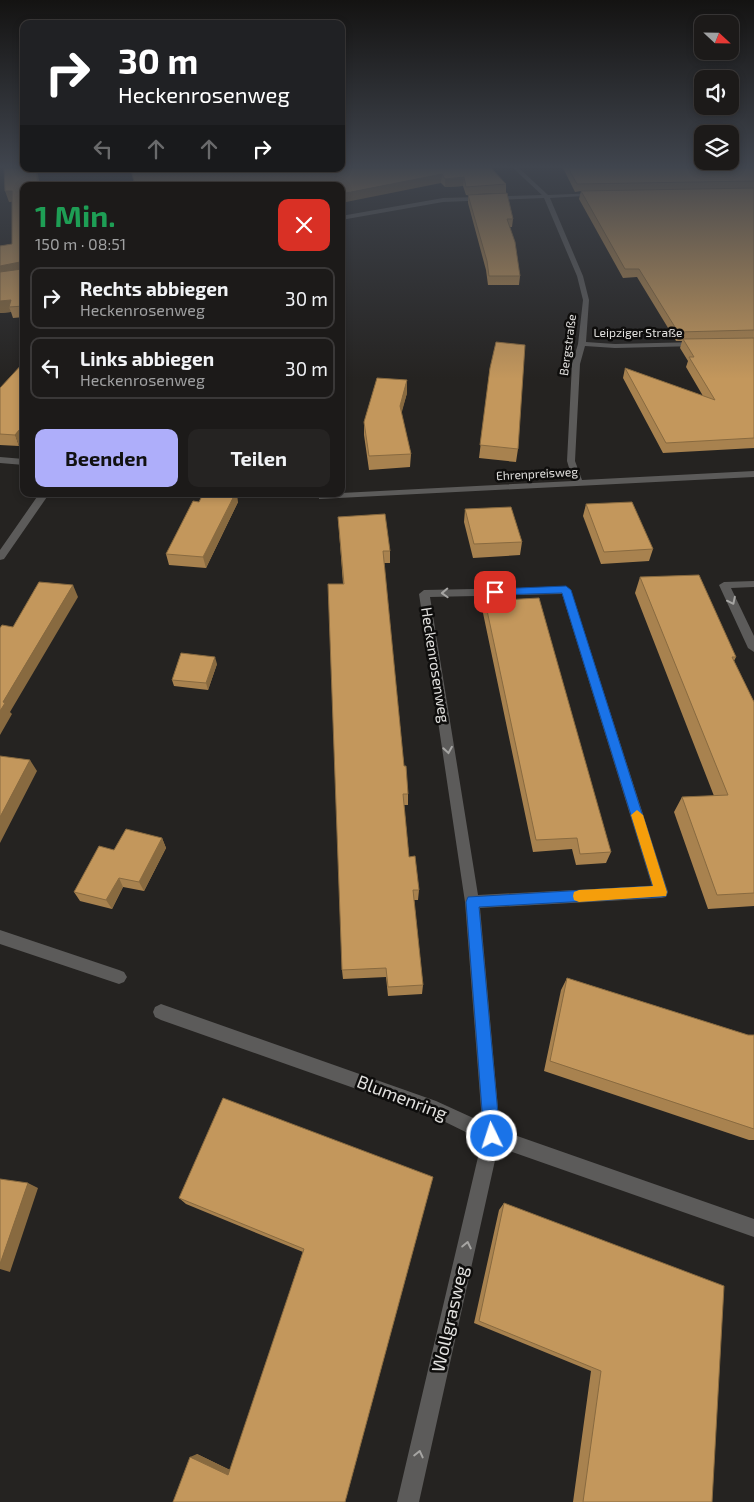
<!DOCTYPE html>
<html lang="de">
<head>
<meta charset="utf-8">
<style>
	body { margin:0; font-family:"Exo 2",sans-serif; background:#252322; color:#f1f3f6; height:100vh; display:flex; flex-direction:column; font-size:19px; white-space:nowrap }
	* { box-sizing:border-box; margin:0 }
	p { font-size:16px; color:#a0a1a2 }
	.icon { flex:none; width:28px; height:28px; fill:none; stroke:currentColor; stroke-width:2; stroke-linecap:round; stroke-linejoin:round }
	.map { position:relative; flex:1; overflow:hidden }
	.panel { position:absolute; left:20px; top:182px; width:325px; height:315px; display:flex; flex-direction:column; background:#1c1a19; border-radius:10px; box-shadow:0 2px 8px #0003,0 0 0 1px #3a3838 }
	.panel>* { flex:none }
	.hud { position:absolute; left:20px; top:20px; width:325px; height:152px; border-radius:10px; box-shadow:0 2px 8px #0003,0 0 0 1px #3a3838; background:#202124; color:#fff; overflow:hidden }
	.needle { width:32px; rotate:112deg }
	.fabs { position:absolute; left:694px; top:15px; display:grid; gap:10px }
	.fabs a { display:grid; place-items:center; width:45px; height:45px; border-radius:10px; background:#1c1a19; box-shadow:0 2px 8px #0003,0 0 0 1px #3a3838; font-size:25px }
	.pin { position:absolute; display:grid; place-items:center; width:42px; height:42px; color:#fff; margin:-21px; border-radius:10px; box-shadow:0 2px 8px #0006 }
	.me { position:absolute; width:55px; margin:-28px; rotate:356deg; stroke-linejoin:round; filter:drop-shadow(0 0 4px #0008) }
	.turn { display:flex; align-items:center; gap:18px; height:105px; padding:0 15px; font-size:22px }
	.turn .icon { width:65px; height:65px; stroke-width:2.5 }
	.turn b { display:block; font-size:35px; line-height:42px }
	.lanes { display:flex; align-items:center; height:48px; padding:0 15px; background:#0003; justify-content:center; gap:25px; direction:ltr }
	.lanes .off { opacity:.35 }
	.round { display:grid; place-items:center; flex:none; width:52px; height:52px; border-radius:10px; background:#252322 }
	.summary { display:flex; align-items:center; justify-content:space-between; height:85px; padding:0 15px }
	h1 { font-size:30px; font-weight:700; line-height:38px; color:#1e9e55 }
	.primary-button { display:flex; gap:10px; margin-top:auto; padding:10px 15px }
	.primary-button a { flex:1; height:58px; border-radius:10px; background:#aeaefa; color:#111; font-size:20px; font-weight:700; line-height:58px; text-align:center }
	.primary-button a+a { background:#252322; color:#f1f3f6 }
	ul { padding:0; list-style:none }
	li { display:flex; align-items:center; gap:15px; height:62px; margin:0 10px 8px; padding:0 5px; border:2px solid #3a3838; border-radius:10px }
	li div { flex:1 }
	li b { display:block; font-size:19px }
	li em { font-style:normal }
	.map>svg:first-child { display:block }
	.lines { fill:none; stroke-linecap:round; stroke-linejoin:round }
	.minor { fill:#5c5b5a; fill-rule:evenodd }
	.wall { fill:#a8824f }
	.shaded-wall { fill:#886a40 }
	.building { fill:#c3975c; stroke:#886a40 }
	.oneway { stroke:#a6a5a3 }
	.route { fill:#1a73e8; stroke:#114b97 }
	.slow { fill:#f59e0b }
	.labels { text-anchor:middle; stroke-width:5; stroke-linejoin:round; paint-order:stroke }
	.far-street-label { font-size:12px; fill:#e2e1df; stroke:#0e0d0c }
	.street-label { font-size:15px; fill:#e2e1df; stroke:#0e0d0c }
	.near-street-label { font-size:18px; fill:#e2e1df; stroke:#0e0d0c }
</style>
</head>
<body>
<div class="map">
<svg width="754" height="1502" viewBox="0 0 754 1502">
	<rect width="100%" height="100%" fill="#252321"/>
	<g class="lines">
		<path class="minor" d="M513,168h6l29,27 49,-2 3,2 -50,3 33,78 6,24 -3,42 29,2 82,-2 4,2 -4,2 -82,2 -30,-2 -5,18 -5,97 7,19 172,-9v6l-435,22v-4l3,-1 251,-13 -6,-20 5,-97 6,-20 5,-44 -6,-24 -33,-78 -101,4 -102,18v-4l102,-18 99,-3z
			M0,457l24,2v6l-24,-2z
			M39,494h10l-45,65 -4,1v-10z
			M754,581v6l-23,1 23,48v16l-6,-4 -29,-63 5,-3z
			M566,587l5,3 97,302 -2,5 -5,1 -181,10 20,222 254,89v18l-256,-90 -79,355h-22l85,-362 -49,-24 -272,-96 -6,-3 -2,-5 2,-5 6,-3 275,97 46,21 -17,-220 -46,-308 5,-4zM562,594l90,292 -174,9 -48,-298z
			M0,930l119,40 5,2 3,5 -3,5 -5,2 -119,-40z"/>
	</g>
	<path class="wall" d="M491,168l15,16v9l-28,1 35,25 -1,8h-2l10,49 -1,9h-31l-2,-15 -18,-67v-8h-2l-3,-9 -18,1 -4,-4 -100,3h-206l-4,-16 -27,3 -1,-4z
		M563,168h191v280l-91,5 -40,-75 2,-10 78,28 -17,-29 2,-6 -8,-13 2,-7h-6l-39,-64 -14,1 -44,-79 2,-8 -6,1z
		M24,186v131l-11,1 -2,-6 -11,1v-67l12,-2v-43l-3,1z
		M490,368l28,81 -2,13 -37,-4z
		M0,388l19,58 -19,-1z
		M407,393l-6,20 10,41 -1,13 -41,3 -5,-35v-13z
		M199,502h39l-32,66 -37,-3 -3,-11z
		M586,504l67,45 -4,12 -48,3 -18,-48z
		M465,509l57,33 -2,13 -47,3 -9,-36z
		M338,517l52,34v12h-6l20,203 4,28v11h-4l5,52 10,33 -1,10h-4l9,85 -1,9 -34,2 -2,-19 -43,2 -1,-9 1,-386z
		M640,577l96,80 -2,4 20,41v204l-46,3 -34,-97 8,-15 32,-1 -79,-203z
		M485,601l126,251 -5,11 -30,2 -4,-16 -39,3 -50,-239z
		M217,664l-9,26 -34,-4 -2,-6z
		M162,838l4,10 -22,43 -21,-4 -11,22 -32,-8 -6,-9 40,-42z
		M567,978l181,57h6v105h-5l-205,-69 17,-81z
		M433,1177l-88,325h-172l24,-48 33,16 73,-218 -117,-48 -7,-6z
		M504,1203l208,299h-139l18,-131 -117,-48 25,-113z"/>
	<path class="shaded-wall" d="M36,169h1l3,17h-2z
		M103,169h27l1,1 -27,3z
		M442,174l-1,9 -100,20v-9z
		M464,177l-1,9 -18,1v-8z
		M5,191h7l3,10 -6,1z
		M20,262l4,11 -24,5v-12z
		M11,300l-2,7 2,5 -11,1v-12z
		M407,380v13l-7,26v-13z
		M24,424v17l-5,5 -4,-11z
		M235,494h2l1,8 -32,66 -3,-11z
		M73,585l5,12 -68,115 2,2 -12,21v-24l3,-9z
		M215,657l2,7 -9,26 -2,-7z
		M30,760l7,11 -37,72v-26z
		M162,838l4,10 -22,43 -5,-9z
		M119,878l4,9 -11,22 -6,-9z
		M28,1183l10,5 -28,84 -10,-3v-5z
		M197,1454l37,18 -6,3 -38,-18z"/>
	<path class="building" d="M4,168l32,1 2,17h-14v120l-15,1 2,-7 -11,1v-29l22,-3 -2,-7 -20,4v-20l12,-2v-53h-7z
		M491,168l15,16 -40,3 -2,-10 -19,2 -3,-5 -101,20v-8h-206l-4,-17z
		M568,168h186v13l-177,3z
		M754,188v142l-76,2 -39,-63h-14l-44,-78z
		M507,193l6,26h-6l8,23 5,34h-31l-2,-15 -19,-66z
		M754,338v100l-88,5 -41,-75 90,32 -26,-43h5l-11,-18z
		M496,342l29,3 -7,104 -38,-4 10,-77z
		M24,362v62l-9,11 -15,-1v-46z
		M377,378l30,2 -7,26 11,48 -42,2 -5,-34z
		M203,494h32l-32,63 -37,-3 27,-53 6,1z
		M632,502l21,47 -49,3 -18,-48z
		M511,507l11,35 -48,2 -9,-35z
		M385,514l5,37h-7l21,215h2l2,28h-5l6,63 6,-1 4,34h-6l10,95 -35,2 -2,-19 -44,2 -14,-386h16l-6,-67z
		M699,575l37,82h-4l22,45v191l-37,2 -35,-98 46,-2 -88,-218z
		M39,582l34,3 -70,117 2,1 -5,8v-83l2,-3 11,2z
		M539,598l72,254 -31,2 -3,-16 -41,2 -51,-239z
		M181,653l34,4 -9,26 -34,-3z
		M0,756l30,4 -30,57z
		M126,829l36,9 -23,44 -20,-4 -13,22 -32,-8 25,-46 15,4z
		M567,978l181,57h6v94l-204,-68z
		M223,1098l210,79 -88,325h-172l17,-45 38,18 76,-226 -125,-51z
		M0,1179l28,4 -28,81z
		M504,1203l220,83 -12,216h-129l18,-131 -122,-50z"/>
	<defs><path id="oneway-chevron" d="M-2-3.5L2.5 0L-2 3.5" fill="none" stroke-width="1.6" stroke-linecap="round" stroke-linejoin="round" transform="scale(1.25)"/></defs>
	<g class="oneway">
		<use href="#oneway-chevron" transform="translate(445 593) rotate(178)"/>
		<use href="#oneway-chevron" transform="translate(732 601) rotate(64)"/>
		<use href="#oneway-chevron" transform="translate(448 750) rotate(81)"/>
		<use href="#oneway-chevron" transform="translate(467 1245) rotate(-78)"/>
		<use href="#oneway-chevron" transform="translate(419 1454) rotate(-77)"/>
	</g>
	<linearGradient id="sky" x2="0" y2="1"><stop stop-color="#141312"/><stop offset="0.44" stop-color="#40454e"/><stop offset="1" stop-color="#40454e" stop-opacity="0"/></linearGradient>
	<rect width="754" height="379" fill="url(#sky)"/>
	<path class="route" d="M566,586l5,4 96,302 -1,4 -5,1 -182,10 21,229 -2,5 -6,3 -6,-3 -2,-5 -18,-234 2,-5 185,-11 -91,-293 -67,2 -5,-3 5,-3z"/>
	<path class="slow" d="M637,810l6,5 24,77 -1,4 -87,6 -5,-2 -1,-4 1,-4 5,-2 74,-4 -22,-71z"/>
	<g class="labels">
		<g class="far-street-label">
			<text x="638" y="337">Leipziger Straße</text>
			<text transform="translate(568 345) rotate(-82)" y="4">Bergstraße</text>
			<text transform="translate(537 474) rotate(-3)" y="4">Ehrenpreisweg</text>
		</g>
		<g class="street-label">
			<text transform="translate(435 665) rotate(81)" y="5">Heckenrosenweg</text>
		</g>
		<g class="near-street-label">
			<text transform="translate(402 1098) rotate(21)" y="6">Blumenring</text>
			<text transform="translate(450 1319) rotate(-77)" y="6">Wollgrasweg</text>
		</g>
	</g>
</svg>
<div class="fabs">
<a><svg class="needle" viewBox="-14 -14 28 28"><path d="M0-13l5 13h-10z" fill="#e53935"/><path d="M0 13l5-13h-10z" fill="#a0a1a2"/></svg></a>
<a><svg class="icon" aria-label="sound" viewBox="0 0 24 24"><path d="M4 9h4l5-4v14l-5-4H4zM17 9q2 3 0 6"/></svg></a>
<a><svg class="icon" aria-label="layers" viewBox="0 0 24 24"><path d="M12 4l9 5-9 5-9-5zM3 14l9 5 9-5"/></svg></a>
</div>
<div class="pin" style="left:495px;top:592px;background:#d93025"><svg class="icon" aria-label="arrive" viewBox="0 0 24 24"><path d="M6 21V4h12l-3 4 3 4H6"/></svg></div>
<svg class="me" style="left:492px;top:1136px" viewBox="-20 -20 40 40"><circle r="17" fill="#1a73e8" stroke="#fff" stroke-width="3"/><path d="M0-11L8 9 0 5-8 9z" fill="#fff"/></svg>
<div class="hud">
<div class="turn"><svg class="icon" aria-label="right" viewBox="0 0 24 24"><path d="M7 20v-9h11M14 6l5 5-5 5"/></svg><div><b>30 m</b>Heckenrosenweg</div></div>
<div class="lanes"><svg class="icon off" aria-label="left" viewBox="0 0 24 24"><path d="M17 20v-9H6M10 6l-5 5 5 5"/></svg><svg class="icon off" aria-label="ahead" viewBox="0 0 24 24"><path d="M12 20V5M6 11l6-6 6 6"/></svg><svg class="icon off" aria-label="ahead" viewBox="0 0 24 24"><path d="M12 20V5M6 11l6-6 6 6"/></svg><svg class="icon" aria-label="right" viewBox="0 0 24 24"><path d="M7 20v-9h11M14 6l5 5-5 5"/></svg></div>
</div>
<section class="panel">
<div class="summary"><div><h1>1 Min.</h1><p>150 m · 08:51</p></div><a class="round" style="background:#d93025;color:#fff"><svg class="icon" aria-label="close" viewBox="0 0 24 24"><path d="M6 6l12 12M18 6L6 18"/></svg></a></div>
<ul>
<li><svg class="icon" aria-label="right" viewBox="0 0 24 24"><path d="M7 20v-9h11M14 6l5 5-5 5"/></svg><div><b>Rechts abbiegen</b><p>Heckenrosenweg</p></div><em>30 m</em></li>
<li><svg class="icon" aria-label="left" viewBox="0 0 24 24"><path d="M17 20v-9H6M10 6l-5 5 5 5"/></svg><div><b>Links abbiegen</b><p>Heckenrosenweg</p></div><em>30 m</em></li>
</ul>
<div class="primary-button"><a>Beenden</a><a>Teilen</a></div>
</section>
</div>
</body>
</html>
